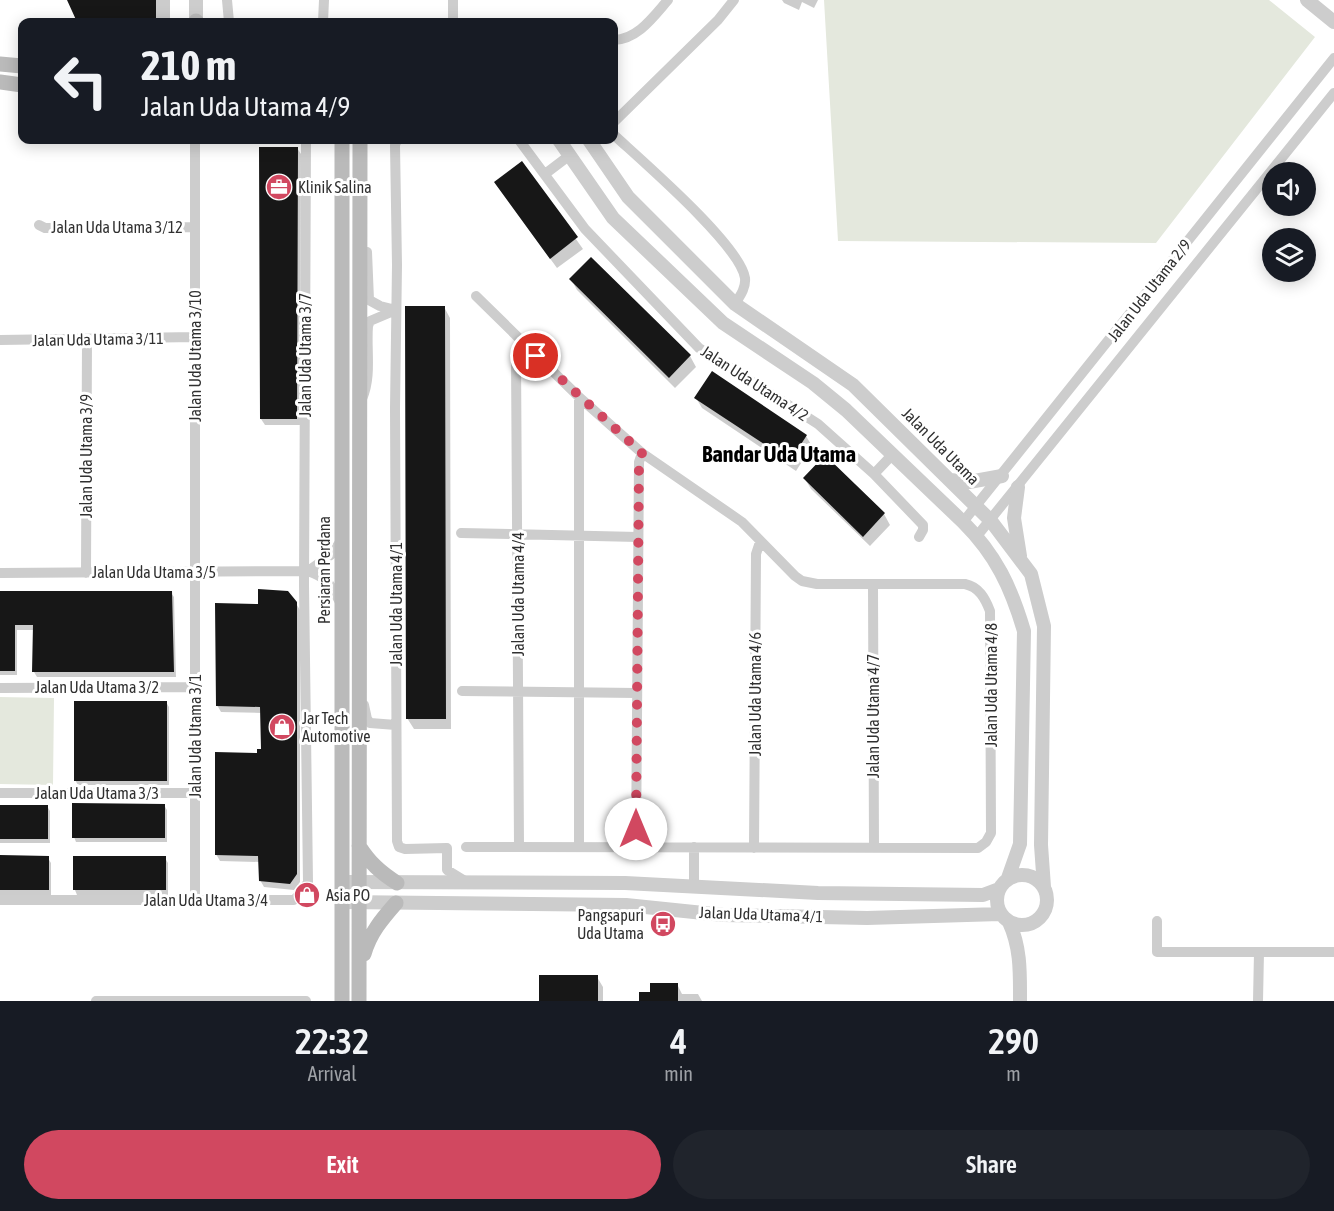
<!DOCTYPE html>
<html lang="en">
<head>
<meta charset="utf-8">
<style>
	body { margin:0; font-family:"Asap Condensed",sans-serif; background:#20242c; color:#f1f3f6; height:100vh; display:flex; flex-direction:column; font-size:22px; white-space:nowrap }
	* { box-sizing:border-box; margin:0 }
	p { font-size:20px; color:#9ea1a6 }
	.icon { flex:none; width:33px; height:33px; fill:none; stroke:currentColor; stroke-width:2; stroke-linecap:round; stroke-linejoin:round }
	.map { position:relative; height:1001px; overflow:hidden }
	.side { display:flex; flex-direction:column; background:#171b24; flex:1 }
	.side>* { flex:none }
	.banner { position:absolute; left:18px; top:18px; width:600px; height:126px; border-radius:12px; box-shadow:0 3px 15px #0003; background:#171b24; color:#f1f3f6; overflow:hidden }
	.fabs { position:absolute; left:1262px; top:162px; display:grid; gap:12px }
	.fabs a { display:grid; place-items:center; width:54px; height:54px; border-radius:50%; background:#171b24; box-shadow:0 3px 15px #0003; font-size:30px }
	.pin { position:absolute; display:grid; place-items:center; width:51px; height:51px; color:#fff; margin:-26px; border:3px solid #fff; border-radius:50%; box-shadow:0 2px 6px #0007 }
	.me { position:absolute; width:66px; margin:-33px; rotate:0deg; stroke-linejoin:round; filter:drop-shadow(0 0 4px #0008) }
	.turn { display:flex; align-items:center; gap:21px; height:126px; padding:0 24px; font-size:27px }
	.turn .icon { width:78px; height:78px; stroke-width:2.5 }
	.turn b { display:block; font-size:42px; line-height:51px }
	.eta { display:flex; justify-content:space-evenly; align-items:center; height:102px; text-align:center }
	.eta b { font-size:36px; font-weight:600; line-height:42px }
	.primary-button { display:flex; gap:12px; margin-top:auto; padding:12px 24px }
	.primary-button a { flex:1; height:69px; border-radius:36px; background:#d14860; color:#fff; font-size:24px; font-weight:600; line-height:69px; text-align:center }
	.primary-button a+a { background:#20242c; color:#f1f3f6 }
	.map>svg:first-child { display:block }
	.green { fill:#e4e8dd }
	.shadow { fill:#0003 }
	.building { fill:#171717 }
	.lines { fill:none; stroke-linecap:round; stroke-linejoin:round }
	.minor { stroke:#cdcdcd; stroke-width:10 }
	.tertiary { stroke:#cdcdcd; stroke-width:14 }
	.secondary { stroke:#bababa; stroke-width:15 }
	.route { stroke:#d14860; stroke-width:10; stroke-dasharray:0 18 }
	.labels { text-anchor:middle; stroke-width:6; stroke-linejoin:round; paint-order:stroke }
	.poi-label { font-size:16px; fill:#303030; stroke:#fff; text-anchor:start }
	.street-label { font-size:16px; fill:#303030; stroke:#fff }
	.district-label { font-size:22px; font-weight:bold; fill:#000; stroke:#fff }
</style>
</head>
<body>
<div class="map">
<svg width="1334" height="1001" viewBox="0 0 1334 1001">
	<rect width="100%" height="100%" fill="#fff"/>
	<path class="green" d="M824,0h445l46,37 -159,206 -318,-2z
		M0,697l54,1 -1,87 -53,-1z"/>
	<path class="shadow" d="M69,0h101v22h-91z
		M782,0h36l-4,8 -12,-6 -3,8 -15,-7z
		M297,148l4,6 -1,271h-35l-4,-6z
		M522,163l61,86 -26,19 -62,-85z
		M571,279l119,77 6,11 -21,21 -98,-98z
		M444,307l6,11 1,411h-37l-7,-11z
		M696,398l110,38 6,10 -16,25 -94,-63z
		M805,479l79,35 6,11 -20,21 -59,-57z
		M0,593h171l3,4 2,80h-139l-3,-5v-42h-17v45h-17z
		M295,602l5,8v272l-6,8 -30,-3 -4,-7v-18l-40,-1 -4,-7 43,-100 3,-3v-38l-41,-1 -4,-7 43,-100z
		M166,702l3,5v78h-91l-3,-5z
		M164,805l3,5v32h-91l-2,-5z
		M0,806h47l3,5v32h-50z
		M0,857l48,1 3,5v32h-51z
		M165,858l3,5v32h-91l-2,-5z
		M597,977l6,10v14h-63z
		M677,984l5,10h16l4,7h-61z"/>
	<path class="building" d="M67,0h89v22h-79z
		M259,147h39l-1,272h-37z
		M522,161l56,76 -28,22 -56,-77z
		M591,257l100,98 -22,23 -100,-99z
		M405,306h40l1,413h-40z
		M712,371l95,64 -17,26 -96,-63z
		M825,455l60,58 -22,24 -60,-59z
		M258,589l30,2 9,11v272l-7,10 -31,-3 -1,-25 -43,-1v-103l42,1v-4h4l-1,-42 -44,-1 -1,-103 43,1z
		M0,591h172l2,81h-142l1,-47h-18v46h-15z
		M74,701h93v80h-93z
		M72,803l93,1v34h-93z
		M0,805h48v34h-48z
		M0,855l49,1v34h-49z
		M73,856h93v34h-93z
		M539,975h59v26h-59z
		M650,983h28v18h-39v-9h11z"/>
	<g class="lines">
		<path class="minor" d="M227,0l2,22
			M453,0v22
			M323,22l1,-22
			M614,40c24,-1 39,-23 54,-40
			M614,122l104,-102 16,-20
			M614,135c27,25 126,110 131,143 1,10 -5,18 -10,26
			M397,140l-2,5 2,120 -2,143 2,433 2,6 6,2 42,-1v22l18,11
			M519,140l66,89 114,119 119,76 56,50 49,51v5l-4,7
			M545,174l25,-19
			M39,225l6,3 150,-1
			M367,252l2,48 11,6 16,4
			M0,340l195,-3
			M579,397v450
			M362,399c10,-23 4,-49 6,-73l2,-5 26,-11
			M874,474l19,-20
			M963,522l371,-464
			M461,533l177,4
			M977,536l357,-443
			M308,571l24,-17 10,-15
			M0,573l308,-2c22,8 22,14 33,33
			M86,573l1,-234
			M873,585l1,263
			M0,688l195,-1
			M462,691l175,2
			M364,705l3,14 3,4 26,2
			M0,793h195
			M466,847l512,1 8,-6 5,-9 -1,-222c-5,-13 -11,-24 -25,-27h-148l-15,-3 -7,-5 -53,-54 -100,-69 -63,-56 -103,-101
			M519,847l-3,-491 6,-14
			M636,847l3,-385 3,-9
			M754,848l2,-294 4,-12
			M694,888v-41
			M0,900h294l9,-9 5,-9 -4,-297 2,-445
			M195,900v-760
			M1157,921v31h177
			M96,1001h210
			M1258,1001l1,-49"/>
		<path class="tertiary" d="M1307,0l27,22
			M196,22v-22
			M559,140l54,78 110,105 90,60 33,27 117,112c33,33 48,65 61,109l-4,213 -12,34
			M589,140l39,57 107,107 118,81 138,136 40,53 13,52 -3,219 3,42
			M950,480l19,2 33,-6
			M1018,487l-4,31 6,38
			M997 900a25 25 0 1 1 50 0a25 25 0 1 1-50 0Z
			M348,882l277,1 193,10 165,2 16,-6
			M342,902l284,3 97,10 144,3 133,-4
			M1009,922c12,26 11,51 11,79"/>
		<path class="secondary" d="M196,21l1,1
			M0,64l22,2
			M0,82l22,3
			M342,140v861
			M359,846c11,17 21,26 38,37
			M364,954c6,-21 18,-35 32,-51
			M359,1001l1,-861"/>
	</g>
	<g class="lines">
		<path class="route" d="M536,356l106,97 -3,9 -3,367"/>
	</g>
	<defs>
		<g id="office-disc" transform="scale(1.35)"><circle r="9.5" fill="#d14860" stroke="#fff"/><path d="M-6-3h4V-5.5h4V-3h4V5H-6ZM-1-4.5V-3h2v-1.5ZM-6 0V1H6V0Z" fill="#fff"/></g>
		<g id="shop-disc" transform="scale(1.35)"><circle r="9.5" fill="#d14860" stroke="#fff"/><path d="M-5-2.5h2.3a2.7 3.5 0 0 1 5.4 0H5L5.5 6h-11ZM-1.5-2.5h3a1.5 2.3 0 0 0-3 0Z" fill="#fff"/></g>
		<g id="bus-disc" transform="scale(1.35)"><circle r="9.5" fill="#d14860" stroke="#fff"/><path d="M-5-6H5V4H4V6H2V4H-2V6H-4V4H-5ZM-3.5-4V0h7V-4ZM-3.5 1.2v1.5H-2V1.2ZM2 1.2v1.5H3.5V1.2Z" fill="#fff"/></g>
	</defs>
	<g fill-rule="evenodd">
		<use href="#office-disc" x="279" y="187"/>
		<use href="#shop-disc" x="282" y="727"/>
		<use href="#shop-disc" x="307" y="895"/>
		<use href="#bus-disc" x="663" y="924"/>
	</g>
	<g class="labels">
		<g class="poi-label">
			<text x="298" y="193">Klinik Salina</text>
			<text x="302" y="724">Jar Tech<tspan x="302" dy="18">Automotive</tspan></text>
			<text x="326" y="901">Asia PO</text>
			<text x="644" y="921" text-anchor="end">Pangsapuri<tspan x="644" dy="18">Uda Utama</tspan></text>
		</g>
		<g class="street-label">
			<text x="117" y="233">Jalan Uda Utama 3/12</text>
			<text transform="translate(1149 290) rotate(-52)" y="6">Jalan Uda Utama 2/9</text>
			<text transform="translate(98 339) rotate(-1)" y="6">Jalan Uda Utama 3/11</text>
			<text transform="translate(305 355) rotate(-90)" y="6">Jalan Uda Utama 3/7</text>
			<text transform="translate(195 356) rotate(-90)" y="6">Jalan Uda Utama 3/10</text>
			<text transform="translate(755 383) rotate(33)" y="6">Jalan Uda Utama 4/2</text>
			<text transform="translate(941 446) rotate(45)" y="6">Jalan Uda Utama</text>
			<text transform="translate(86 456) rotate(-90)" y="6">Jalan Uda Utama 3/9</text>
			<text transform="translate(324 570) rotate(-90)" y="6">Persiaran Perdana</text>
			<text x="154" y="578">Jalan Uda Utama 3/5</text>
			<text transform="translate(518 594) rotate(-90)" y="6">Jalan Uda Utama 4/4</text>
			<text transform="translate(396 604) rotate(-90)" y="6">Jalan Uda Utama 4/1</text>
			<text transform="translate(991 685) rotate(-90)" y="6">Jalan Uda Utama 4/8</text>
			<text x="97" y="693">Jalan Uda Utama 3/2</text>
			<text transform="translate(755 694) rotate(-90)" y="6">Jalan Uda Utama 4/6</text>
			<text transform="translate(873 716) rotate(-90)" y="6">Jalan Uda Utama 4/7</text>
			<text transform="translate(195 736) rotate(-90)" y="6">Jalan Uda Utama 3/1</text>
			<text x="97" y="799">Jalan Uda Utama 3/3</text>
			<text x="206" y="906">Jalan Uda Utama 3/4</text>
			<text transform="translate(761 914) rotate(2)" y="6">Jalan Uda Utama 4/1</text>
		</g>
		<g class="district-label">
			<text x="779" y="462">Bandar Uda Utama</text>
		</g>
	</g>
</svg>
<div class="fabs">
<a><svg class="icon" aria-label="sound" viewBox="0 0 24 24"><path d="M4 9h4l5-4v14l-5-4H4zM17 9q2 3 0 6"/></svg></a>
<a><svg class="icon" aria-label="layers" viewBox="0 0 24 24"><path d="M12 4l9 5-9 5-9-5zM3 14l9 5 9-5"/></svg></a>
</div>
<div class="pin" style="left:536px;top:356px;background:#d93025"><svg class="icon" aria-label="arrive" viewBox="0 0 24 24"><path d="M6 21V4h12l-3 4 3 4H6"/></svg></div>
<svg class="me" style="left:636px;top:829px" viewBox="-20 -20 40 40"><circle r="19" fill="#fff"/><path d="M0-13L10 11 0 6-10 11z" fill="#d14860"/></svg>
<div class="banner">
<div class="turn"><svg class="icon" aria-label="left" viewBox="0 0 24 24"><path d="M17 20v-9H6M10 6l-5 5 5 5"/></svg><div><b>210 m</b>Jalan Uda Utama 4/9</div></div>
</div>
</div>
<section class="side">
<div class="eta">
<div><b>22:32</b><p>Arrival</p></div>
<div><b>4</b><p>min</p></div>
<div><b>290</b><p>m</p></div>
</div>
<div class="primary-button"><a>Exit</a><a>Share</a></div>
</section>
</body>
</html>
